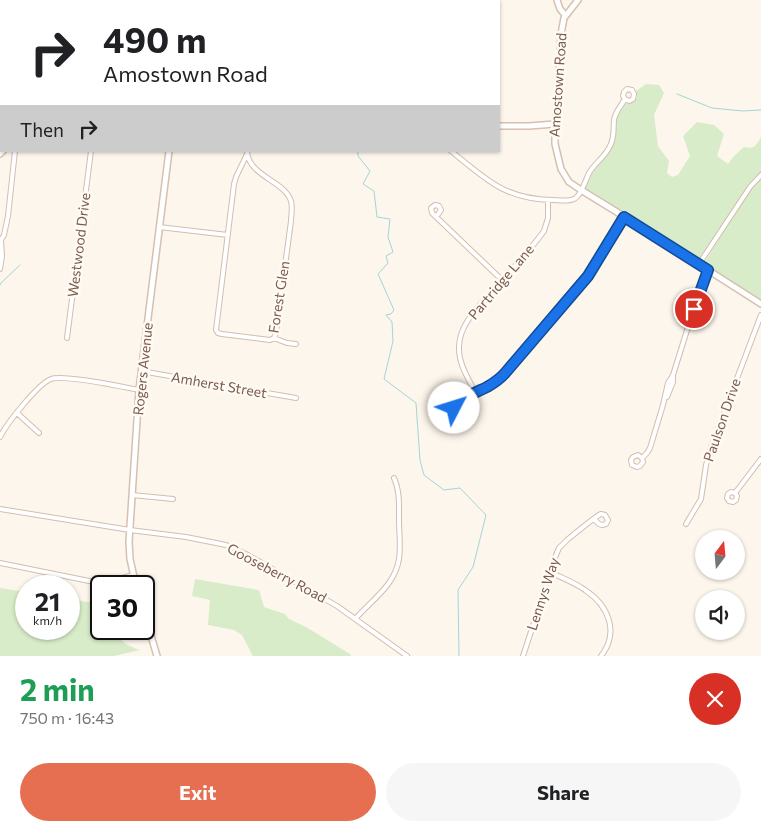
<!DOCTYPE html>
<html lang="en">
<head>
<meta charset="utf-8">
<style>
	body { margin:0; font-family:Commissioner,sans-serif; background:#f6f6f6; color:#202124; height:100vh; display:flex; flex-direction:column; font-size:19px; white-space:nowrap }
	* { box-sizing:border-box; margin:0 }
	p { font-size:16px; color:#757577 }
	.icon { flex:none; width:28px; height:28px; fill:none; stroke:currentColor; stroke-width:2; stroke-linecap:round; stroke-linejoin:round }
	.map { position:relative; height:656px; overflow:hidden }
	.drawer { display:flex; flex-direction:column; background:#fff; flex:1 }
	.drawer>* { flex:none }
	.top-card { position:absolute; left:0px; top:0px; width:500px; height:152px; box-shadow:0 1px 4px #0004; background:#fff; color:#202124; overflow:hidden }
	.needle { width:32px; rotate:16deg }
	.fabs { position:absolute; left:695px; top:530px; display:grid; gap:10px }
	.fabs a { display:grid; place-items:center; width:50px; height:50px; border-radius:50%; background:#fff; box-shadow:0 1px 4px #0004; font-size:25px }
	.speed { position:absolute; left:15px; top:575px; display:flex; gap:10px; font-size:25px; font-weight:700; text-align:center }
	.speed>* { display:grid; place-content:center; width:65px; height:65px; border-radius:50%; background:#fff; box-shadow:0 1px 4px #0004; line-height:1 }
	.speed small { font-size:12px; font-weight:400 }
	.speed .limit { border:2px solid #111; border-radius:8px; background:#fff; color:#111 }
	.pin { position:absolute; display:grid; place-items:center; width:42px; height:42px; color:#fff; margin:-21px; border:2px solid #fff; border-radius:50%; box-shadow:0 1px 5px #0007 }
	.me { position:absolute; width:55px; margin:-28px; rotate:50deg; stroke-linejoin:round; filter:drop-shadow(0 0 4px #0008) }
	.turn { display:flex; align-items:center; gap:18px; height:105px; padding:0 20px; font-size:22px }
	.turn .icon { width:65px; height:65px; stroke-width:2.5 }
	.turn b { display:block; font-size:35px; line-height:42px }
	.then { display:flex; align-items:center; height:48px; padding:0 20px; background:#0003; gap:10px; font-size:19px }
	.round { display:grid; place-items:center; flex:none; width:52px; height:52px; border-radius:26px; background:#f6f6f6 }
	.headline { display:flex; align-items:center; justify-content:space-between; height:85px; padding:0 20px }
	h1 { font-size:30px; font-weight:700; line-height:38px; color:#1e9e55 }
	.cta { display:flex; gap:10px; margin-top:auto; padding:10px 20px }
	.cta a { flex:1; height:58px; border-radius:30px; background:#e76f51; color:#fff; font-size:20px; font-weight:700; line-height:58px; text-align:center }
	.cta a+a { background:#f6f6f6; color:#202124 }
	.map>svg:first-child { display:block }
	.green { fill:#d8ecc9 }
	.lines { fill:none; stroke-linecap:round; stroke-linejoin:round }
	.stream { stroke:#a5d3da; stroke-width:1 }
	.street-casing { stroke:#d1beb0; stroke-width:6 }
	.secondary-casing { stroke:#d6c0b0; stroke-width:8 }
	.street { stroke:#fff; stroke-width:4 }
	.secondary { stroke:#fff; stroke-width:5 }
	.route-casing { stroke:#114b97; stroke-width:12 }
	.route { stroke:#1a73e8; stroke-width:9 }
	.labels { text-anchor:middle; stroke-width:5; stroke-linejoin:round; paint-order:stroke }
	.street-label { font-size:14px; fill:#7a5c4d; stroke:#fffaf3 }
</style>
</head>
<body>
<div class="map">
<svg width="761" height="656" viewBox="0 0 761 656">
	<rect width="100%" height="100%" fill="#fdf6ec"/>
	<path class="green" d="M150,0h95l1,1h-94z
		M646,84l13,1 5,8 -10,22 4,31 11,15 -2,12 5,4 6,-2 12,-19 -7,-20 14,-14 17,3 10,9 -7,22 11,8 5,-7 11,-10c11,2 11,0 17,-10v35l-12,12 -48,73 -2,2 -4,-1 -40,-26 -69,-41 -1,-2c3,-17 20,-26 27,-42 6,-12 0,-37 14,-43 3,-1 5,-1 8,-2l3,-5 -1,-6z
		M761,179v122l-51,-33 -4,-3 -1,-3 21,-35 29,-43z
		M195,579l64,11 5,17 21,7 4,5 17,8 44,27 1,2h-99v-2l-10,-19 -8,-5 -26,-5 2,-25 -18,-4z
		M0,588l26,4v37h43v-30l32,5v25h15c3,13 12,17 24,21l-26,6h-114z"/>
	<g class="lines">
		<path class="stream" d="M412,1l1,-1
			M677,94l35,14 31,3 18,-1
			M358,151v5l12,15 -7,13 11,7 3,26 13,2 -2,18 5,15 -7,4 2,7 -10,11 16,36 -3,4 -5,1 6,7 1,19 -9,38 32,24 4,57 4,15 20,15 16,-2 26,27 -13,52 -15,23 1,66
			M0,285l1,-2 19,-18"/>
		<g class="street-casing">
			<path id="street" d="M78,0l1,1
				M283,0l2,1
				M482,0l1,1
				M329,1l2,-1
				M247,151c1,25 38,30 44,50 2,6 0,14 0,20l-15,112 -2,5 -4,2 -48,-6 -4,-1 -2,-3 18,-146 2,-7 11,-23
				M451,151c35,28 53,48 101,49 7,0 16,2 22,-1 7,-3 12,-20 15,-26 6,-10 16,-16 21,-27 5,-9 3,-17 4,-26 1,-8 7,-14 11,-21l4,2 4,-2 1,-5 -2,-4 -5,-1 -3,3 -1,4 2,3
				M436,217l5,-7 -2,-4 -4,-1 -4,3 1,5 70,67
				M159,227l69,8
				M699,264l51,-77 11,-12
				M0,269l2,-13 -1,-16 3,-5 4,-19 7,-65
				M67,338l24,-187
				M274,338l13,5 9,1
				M141,371l155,27
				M475,392c-7,-14 -16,-28 -16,-43 -1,-24 20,-43 34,-59 17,-19 36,-38 51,-59l4,-13v-18
				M667,397l6,-15v-7
				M462,402l2,4 -2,4 -3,1 -4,-1 -1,-5 2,-3 3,-1 3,1 9,-8 17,-7 8,-5 10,-11 82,-95 37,-59
				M17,413l22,20
				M0,437c7,-14 38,-53 51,-58 12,-5 72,8 88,11
				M642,458l1,4 -3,4 -3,1 -5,-2 -1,-5 2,-3 5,-2 4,3 5,-5 3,-5 13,-43 5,-22 5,-8 31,-99 4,-6
				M735,493l2,3 -1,4 -3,2 -4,-1 -2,-3 1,-4 3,-2 4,1 26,-34
				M132,495l41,4
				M0,509l130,21 56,7 40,8 22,10 89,51 70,50
				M686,524l15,-25 5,-34 5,-18 50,-132
				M0,563l99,20 13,-2 21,-6
				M550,572c12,6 24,10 35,18 23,15 35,42 16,66
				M356,618c16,-18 39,-33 43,-59 2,-13 0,-26 0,-39 0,-15 1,-29 -5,-42
				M523,656l33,-101 3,-7 8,-8c5,-4 30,-25 34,-26 2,0 3,1 4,1l3,5 -2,4 -4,1 -3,-1 -5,-5"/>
		</g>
		<g class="secondary-casing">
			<path id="secondary" d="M557,0l3,9 5,6
				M578,0l-14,18 -3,16 -3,64 -3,27v19l6,25 8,13 12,8 44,27 136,87
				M499,126h30l26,-2
				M0,154l3,-3
				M136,586l-6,-27 -1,-17 10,-152 30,-239
				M144,612l13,44"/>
		</g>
		<use href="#street" class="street"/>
		<use href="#secondary" class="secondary"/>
	</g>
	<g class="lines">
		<g class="route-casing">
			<path id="route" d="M454,408v-4l2,-3h3l3,1c7,-8 15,-10 25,-15 7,-4 14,-9 19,-15l82,-96 36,-59 84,53 -14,39"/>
		</g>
		<use href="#route" class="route"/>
	</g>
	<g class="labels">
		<g class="street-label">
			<text transform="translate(558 85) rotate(-86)" y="5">Amostown Road</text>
			<text transform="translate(79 245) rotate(-83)" y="5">Westwood Drive</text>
			<text transform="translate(501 282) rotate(-50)" y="5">Partridge Lane</text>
			<text transform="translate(279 297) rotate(-81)" y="5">Forest Glen</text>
			<text transform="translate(143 369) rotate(-84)" y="5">Rogers Avenue</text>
			<text transform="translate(219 385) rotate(10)" y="5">Amherst Street</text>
			<text transform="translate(722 420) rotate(-71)" y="5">Paulson Drive</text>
			<text transform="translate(277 573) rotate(28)" y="5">Gooseberry Road</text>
			<text transform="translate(543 594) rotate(-72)" y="5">Lennys Way</text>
		</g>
	</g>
</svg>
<div class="fabs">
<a><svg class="needle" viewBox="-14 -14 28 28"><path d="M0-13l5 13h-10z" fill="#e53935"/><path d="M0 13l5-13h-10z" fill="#757577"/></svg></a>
<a><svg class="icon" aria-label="sound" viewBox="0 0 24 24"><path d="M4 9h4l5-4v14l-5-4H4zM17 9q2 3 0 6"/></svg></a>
</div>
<div class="speed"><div>21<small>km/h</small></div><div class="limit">30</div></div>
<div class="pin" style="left:694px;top:309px;background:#d93025"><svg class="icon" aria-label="arrive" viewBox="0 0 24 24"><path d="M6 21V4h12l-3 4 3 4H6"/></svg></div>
<svg class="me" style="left:454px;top:408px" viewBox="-20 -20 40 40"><circle r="19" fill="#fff"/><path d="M0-13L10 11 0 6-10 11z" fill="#1a73e8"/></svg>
<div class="top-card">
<div class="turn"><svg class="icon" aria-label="right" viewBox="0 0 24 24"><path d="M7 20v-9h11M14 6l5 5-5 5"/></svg><div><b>490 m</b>Amostown Road</div></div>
<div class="then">Then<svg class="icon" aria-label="right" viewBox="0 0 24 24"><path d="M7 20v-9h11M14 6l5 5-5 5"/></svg></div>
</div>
</div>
<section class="drawer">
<div class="headline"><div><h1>2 min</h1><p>750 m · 16:43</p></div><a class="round" style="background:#d93025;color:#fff"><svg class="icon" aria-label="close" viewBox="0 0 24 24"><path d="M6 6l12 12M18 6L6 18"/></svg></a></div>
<div class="cta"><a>Exit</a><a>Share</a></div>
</section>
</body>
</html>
